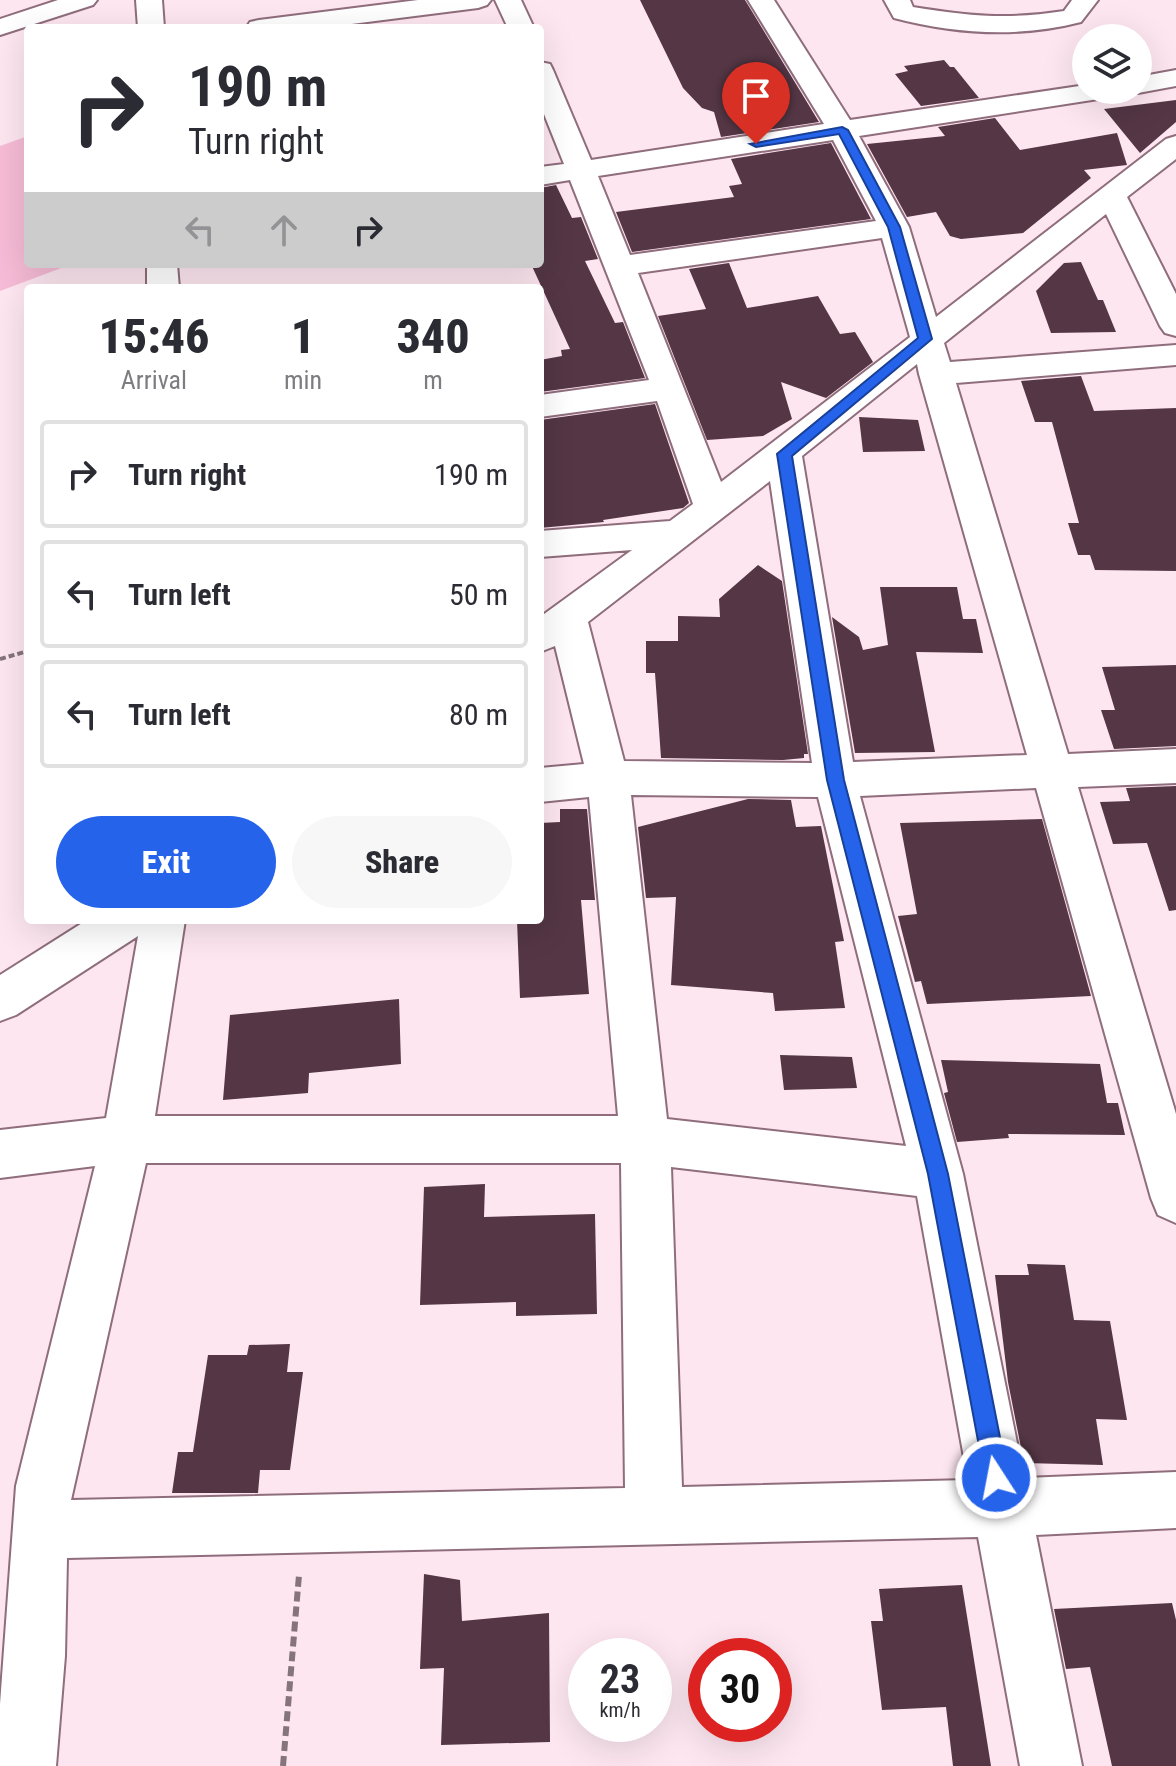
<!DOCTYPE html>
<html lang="en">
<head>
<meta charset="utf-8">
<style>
	body { margin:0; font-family:"Roboto Condensed",sans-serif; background:#f7f7f7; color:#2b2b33; height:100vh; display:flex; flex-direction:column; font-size:30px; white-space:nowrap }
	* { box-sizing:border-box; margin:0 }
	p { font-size:26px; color:#7c7c81 }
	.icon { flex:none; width:44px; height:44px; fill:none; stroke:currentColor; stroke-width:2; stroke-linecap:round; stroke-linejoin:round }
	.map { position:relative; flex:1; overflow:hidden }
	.details { position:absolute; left:24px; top:284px; width:520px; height:640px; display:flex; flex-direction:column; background:#fff; border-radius:8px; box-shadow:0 8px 32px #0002 }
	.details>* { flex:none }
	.banner { position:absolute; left:24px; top:24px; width:520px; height:244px; border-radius:8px; box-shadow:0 8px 32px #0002; background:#fff; color:#2b2b33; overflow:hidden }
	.tools { position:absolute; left:1072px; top:24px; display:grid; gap:16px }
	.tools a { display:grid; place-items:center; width:80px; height:80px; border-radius:50%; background:#fff; box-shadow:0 8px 32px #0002; font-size:40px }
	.speed { position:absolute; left:568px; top:1638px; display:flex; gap:16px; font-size:40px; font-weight:700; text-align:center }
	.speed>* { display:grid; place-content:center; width:104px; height:104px; border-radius:50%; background:#fff; box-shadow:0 8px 32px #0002; line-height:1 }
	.speed small { font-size:20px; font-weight:400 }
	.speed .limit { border:12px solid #d22; background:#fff; color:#111 }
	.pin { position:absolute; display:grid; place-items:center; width:68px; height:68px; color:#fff; margin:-82px -34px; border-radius:50% 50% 50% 0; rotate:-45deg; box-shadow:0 0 8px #0007 }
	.pin .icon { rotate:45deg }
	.me { position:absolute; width:88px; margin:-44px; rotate:349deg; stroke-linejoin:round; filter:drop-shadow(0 0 6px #0008) }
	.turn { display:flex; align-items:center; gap:28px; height:168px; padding:0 32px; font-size:36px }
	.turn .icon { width:104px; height:104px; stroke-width:2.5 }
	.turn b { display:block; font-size:56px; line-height:68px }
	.lanes { display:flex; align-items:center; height:76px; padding:0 32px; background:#0003; justify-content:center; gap:40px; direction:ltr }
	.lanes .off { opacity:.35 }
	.eta { display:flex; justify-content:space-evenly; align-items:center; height:136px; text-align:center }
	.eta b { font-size:48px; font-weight:800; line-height:56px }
	.action { display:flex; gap:16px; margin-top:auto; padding:16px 32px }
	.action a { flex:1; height:92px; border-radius:48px; background:#2563eb; color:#fff; font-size:32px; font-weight:800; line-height:92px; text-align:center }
	.action a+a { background:#f7f7f7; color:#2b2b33 }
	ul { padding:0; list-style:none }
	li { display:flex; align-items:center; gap:24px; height:108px; margin:0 16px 12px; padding:0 16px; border:4px solid #e1e1e2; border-radius:8px }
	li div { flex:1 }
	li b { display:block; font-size:30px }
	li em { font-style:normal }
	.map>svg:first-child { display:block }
	.green { fill:#f6bbd6 }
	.building { fill:#543644 }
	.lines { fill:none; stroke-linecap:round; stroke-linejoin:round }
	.minor-casing { stroke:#8f6d7c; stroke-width:4 }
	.path-far1 { stroke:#85747c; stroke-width:4; stroke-dasharray:6 3; stroke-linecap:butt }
	.path { stroke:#85747c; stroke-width:6; stroke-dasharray:10 5; stroke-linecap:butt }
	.minor { fill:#fff; fill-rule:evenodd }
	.route { fill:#2563eb; stroke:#184099; stroke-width:2 }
</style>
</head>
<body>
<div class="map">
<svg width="1176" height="1766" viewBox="0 0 1176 1766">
	<rect width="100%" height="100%" fill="#fde6f0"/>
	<path class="green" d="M28,136v128h44l-72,27v-145z"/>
	<path class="building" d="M640,0h105l74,122 -98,15 -7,-25 -12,-4 -19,-20z
		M944,60l6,7h4l25,31 -58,8 -26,-32 13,-3 -4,-5z
		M1176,100v22l-36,31 -36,-44z
		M995,118l25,32 97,-17 10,32 -43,5 7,8 -68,55 -62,6 -11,-3 -14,-24 -29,5 -40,-73 78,-8 -7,-9z
		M831,143l40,76 -239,33 -16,-40 118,-15 -5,-11 13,-2 -11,-25z
		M556,185l16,33 9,-1 17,42 -13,2 30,62 8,-1 22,56 -105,14v-32l22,-4 -1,-6 9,-1 -39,-85h9v-76z
		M1081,262l17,38h5l13,32 -65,1 -15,-42 28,-28z
		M729,263l18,45 71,-12 22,38 15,-2 18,30 -47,36 -45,-16 11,37 -29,17 -56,4 -49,-124 48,-7 -17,-40z
		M1081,376l13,35 82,-3v163l-81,-1 -5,-15h-12l-10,-32h11l-27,-101h-17l-14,-41z
		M655,404l34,99 -6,5 -80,12 1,2 -64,6v-108z
		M859,417l59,3 7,31 -62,1z
		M758,565l24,16 26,173h-4v4l-21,2 -122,-2 -6,-85h-9v-32h32v-25l42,1 -1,-18z
		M880,587h77l6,32h13l7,34 -67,-1 19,100 -80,1 -23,-136 27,20 4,13 25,-5z
		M1176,665v81l-62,3 -13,-39h14l-13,-43z
		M1176,786v124l-7,1 -22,-68 -34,1 -13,-42 30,-1 -4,-13z
		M748,799l43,1 5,27 25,-1 23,115 -9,1 10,66 -70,3 -2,-18 -102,-8 5,-88 -30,1 -8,-71z
		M560,809h27l8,91h-14l8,94 -69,4 -3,-78h23v-97l20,-1z
		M1042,819l49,177 -164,8 -6,-23 -6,1 -17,-66 19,-2 -17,-91z
		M399,999l2,65 -92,9 -1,20 -85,7 7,-85z
		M780,1055l72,2 5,31 -73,2z
		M941,1060l159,4 7,39h11l7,32 -117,-1 1,4 -52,4 -13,-49 4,-1z
		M485,1184l-1,33 111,-3 2,100 -81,2v-14l-96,3 4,-118z
		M1027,1264l38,1 9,55 36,1 17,99 -31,-1 7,46 -79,-2 -16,-81 -13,-107h34z
		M290,1344l-3,28h16l-13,98h-30l-2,23h-86l6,-41h15l15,-97h39l2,-10z
		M424,1574l36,6 2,41 87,-8 1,129 -109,3 3,-77 -24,1z
		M962,1585l29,181h-38l-7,-59 -64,3 -11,-89h12l-4,-32z
		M1172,1603l4,17v146h-64l-22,-99 -24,2 -12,-60z"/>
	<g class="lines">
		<g class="minor-casing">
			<path id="minor" d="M58,0h39l-4,5 -93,30v-16z
				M136,0h26l2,28h-26z
				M418,0h73l-4,5 -9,3 -158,20h-74l4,-6 9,-2z
				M495,0h26l13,28h-26z
				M748,0h26l76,120 236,-35v5h33l-4,6 -10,2 -246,38 50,91 27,90 230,-178 10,-3v23l-49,38 49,97v42l-11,-3 -5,-7 -54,-112 -162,129 6,19 226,-17v20l-220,18 112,371 108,-5v34l-98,4 98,327v109l-18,-8 -7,-17 -115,-410 -176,8 103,378 61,304 152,-6v56l-140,7 46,231h-62l-42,-229 -911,21 -2,98 -9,110h-56v-62l16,-218 79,-320 -95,12v-48l106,-12 32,-182 -122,79 -16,6v-46l87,-55h98l-30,196h463l-29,-319 -49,5v-34l44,-4 -29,-118 -15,6v-35l92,-67 -92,7v-26l130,-10 23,-17 -36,-103 -117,16v-22l109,-15 -79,-200 -30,5v-18l24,-3 -24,-60v-42l10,2 3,6 38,90 233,-36zM833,140l43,81 -246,34 -32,-79zM882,238l28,99 -189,145 -83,-209zM917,364l2,10 108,381 -174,7 -51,-306zM770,481l42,282 -188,-2 -36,-139zM631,795l187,2 88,349 -239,-27zM146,1163h475l4,325 -554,12zM671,1167l246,29 51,284 -286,7z
				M884,0h26l3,7c56,9 95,13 151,4l8,-11h26l-17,22c-61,16 -126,12 -187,-4z
				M1176,70v16l-38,7 -10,-3h10v-13z
				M147,264h30l2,24h-32z"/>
		</g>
		<path class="path-far1" d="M0,659l28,-8"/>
		<path class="path" d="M283,1766l16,-191"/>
		<use href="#minor" class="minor"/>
	</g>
	<path class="route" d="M842,127l6,3 52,97 32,112 -140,117 52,324 104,394 60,304 -3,8 -9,4 -8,-4 -3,-8 -57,-304 -101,-394 -50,-326 141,-116 -30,-111 -49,-93 -83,13 -6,-3z"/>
</svg>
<div class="tools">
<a><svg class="icon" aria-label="layers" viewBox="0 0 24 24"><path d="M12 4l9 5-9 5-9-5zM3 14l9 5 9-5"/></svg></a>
</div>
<div class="speed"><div>23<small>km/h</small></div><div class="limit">30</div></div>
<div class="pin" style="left:756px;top:144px;background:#d93025"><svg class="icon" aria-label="arrive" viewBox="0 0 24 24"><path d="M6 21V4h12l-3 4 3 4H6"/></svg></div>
<svg class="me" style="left:996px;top:1478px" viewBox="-20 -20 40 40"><circle r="17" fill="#2563eb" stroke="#fff" stroke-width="3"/><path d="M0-11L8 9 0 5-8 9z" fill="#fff"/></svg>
<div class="banner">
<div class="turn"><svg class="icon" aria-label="right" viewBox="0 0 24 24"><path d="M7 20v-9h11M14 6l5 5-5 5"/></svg><div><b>190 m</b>Turn right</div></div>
<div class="lanes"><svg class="icon off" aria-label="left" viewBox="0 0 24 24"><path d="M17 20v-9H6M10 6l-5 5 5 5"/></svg><svg class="icon off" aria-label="ahead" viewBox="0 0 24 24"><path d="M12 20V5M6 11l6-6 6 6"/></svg><svg class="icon" aria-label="right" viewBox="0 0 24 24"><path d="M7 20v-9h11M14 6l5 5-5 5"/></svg></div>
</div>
<section class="details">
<div class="eta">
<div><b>15:46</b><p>Arrival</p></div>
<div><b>1</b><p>min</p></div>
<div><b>340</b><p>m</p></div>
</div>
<ul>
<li><svg class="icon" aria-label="right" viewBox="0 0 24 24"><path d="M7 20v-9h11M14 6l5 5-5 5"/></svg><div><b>Turn right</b></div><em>190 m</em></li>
<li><svg class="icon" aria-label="left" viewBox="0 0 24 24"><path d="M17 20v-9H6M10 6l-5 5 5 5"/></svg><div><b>Turn left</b></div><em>50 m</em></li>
<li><svg class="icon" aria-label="left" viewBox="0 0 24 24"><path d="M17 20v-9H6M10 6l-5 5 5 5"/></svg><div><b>Turn left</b></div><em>80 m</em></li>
</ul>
<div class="action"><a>Exit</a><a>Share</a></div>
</section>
</div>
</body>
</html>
